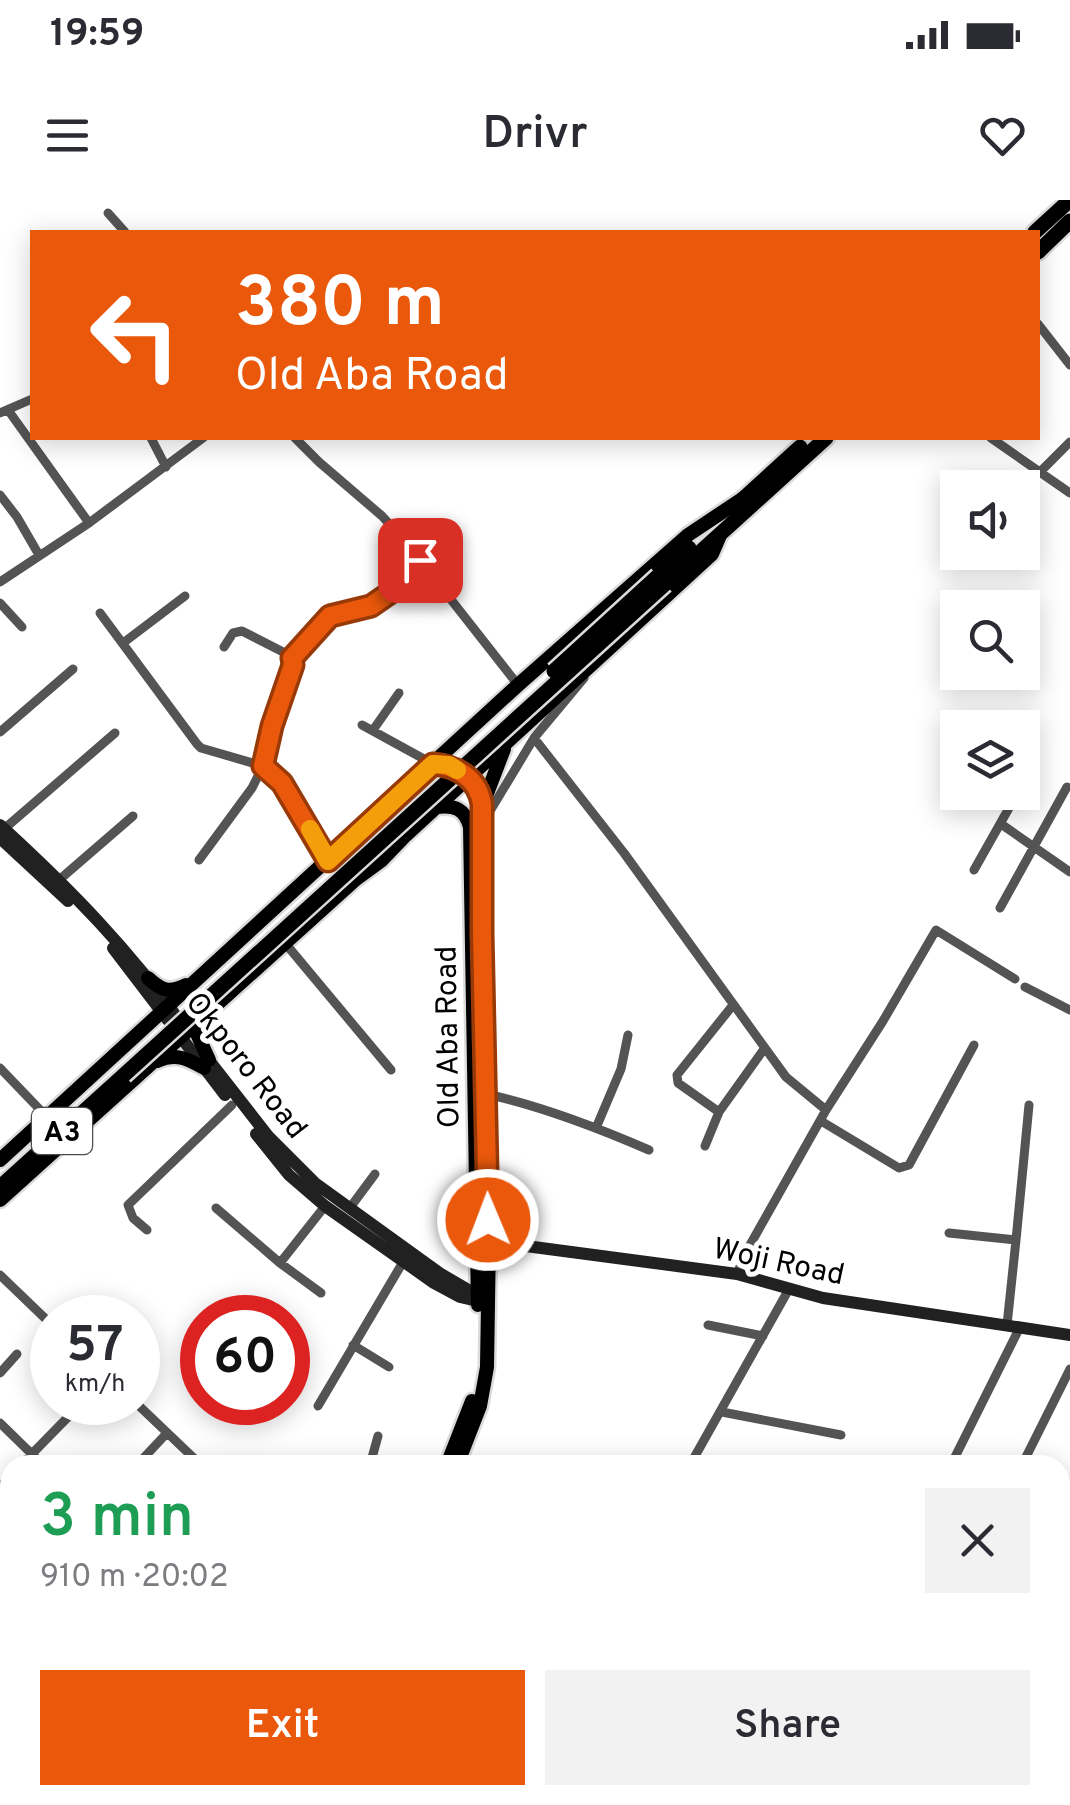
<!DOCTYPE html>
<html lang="en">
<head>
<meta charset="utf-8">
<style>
	body { margin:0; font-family:Overpass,sans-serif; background:#f2f2f3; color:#2b2b33; height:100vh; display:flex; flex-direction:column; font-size:38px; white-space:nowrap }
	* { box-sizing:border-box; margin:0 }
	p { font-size:32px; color:#7c7c81 }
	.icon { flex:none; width:55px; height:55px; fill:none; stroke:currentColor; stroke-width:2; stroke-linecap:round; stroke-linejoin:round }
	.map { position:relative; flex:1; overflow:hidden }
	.sheet { position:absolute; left:0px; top:1255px; width:1070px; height:350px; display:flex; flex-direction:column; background:#fff; border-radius:30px 30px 0 0; box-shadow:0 5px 25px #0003 }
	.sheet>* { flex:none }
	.banner { position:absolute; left:30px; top:30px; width:1010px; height:210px; border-radius:0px; box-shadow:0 5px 25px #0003; background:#ea580c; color:#fff; overflow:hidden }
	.controls { position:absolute; left:940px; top:270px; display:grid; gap:20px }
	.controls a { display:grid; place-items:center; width:100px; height:100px; border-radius:0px; background:#fff; box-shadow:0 5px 25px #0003; font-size:50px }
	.speed { position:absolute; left:30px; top:1095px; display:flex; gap:20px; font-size:50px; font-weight:700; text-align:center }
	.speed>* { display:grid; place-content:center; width:130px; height:130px; border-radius:50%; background:#fff; box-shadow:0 5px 25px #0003; line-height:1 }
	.speed small { font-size:25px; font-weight:400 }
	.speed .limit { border:15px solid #d22; background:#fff; color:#111 }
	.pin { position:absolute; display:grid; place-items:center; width:85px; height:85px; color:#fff; margin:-42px; border-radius:20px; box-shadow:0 5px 15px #0006 }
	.me { position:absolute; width:110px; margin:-55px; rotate:359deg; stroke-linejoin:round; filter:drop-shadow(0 0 8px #0008) }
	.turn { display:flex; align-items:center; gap:35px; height:210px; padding:0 40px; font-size:45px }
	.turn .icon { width:130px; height:130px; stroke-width:2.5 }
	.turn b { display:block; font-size:70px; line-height:85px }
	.round { display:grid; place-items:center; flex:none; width:105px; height:105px; border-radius:0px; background:#f2f2f3 }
	.overview { display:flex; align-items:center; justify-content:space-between; height:170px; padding:0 40px }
	h1 { font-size:60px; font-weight:600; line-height:75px; color:#1e9e55 }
	.action { display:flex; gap:20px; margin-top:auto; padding:20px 40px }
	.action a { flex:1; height:115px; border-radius:0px; background:#ea580c; color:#fff; font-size:40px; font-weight:600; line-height:115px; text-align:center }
	.action a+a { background:#f2f2f3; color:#2b2b33 }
	.status { display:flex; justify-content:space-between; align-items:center; height:70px; padding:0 50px; background:#fff; direction:ltr }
	.status svg { height:28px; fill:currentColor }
	header { display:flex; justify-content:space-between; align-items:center; height:130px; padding:0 40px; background:#fff; font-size:45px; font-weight:600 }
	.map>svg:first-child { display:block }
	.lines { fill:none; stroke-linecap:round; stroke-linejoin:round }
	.primary-casing { stroke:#dbdbdb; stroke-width:19 }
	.highway-casing { stroke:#dbdbdb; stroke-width:20 }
	.street { stroke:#545454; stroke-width:9 }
	.secondary { stroke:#212121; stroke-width:12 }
	.primary { stroke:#000; stroke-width:14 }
	.highway { stroke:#000; stroke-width:15 }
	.highway-bridge-casing { stroke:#dbdbdb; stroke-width:20; stroke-linecap:butt }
	.highway-bridge { stroke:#000; stroke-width:15 }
	.route-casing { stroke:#983908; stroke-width:25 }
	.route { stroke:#ea580c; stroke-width:18 }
	.slow { stroke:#f59e0b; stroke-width:18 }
	.labels { text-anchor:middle; stroke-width:10; stroke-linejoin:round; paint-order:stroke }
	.shield { fill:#fff; stroke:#4c4c4c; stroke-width:2.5 }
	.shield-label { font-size:28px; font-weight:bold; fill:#000 }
	.street-label { font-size:30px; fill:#000; stroke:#fff }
</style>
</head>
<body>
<div class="status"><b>19:59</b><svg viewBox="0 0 49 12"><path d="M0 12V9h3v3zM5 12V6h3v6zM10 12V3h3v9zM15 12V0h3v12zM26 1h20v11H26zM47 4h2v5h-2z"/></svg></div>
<header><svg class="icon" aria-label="menu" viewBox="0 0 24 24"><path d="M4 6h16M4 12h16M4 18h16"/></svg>Drivr<svg class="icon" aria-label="heart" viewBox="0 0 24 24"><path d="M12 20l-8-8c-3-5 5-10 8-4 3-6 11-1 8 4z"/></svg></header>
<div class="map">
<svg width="1070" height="1605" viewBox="0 0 1070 1605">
	<rect width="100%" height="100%" fill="#fff"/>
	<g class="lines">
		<g class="primary-casing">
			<path id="primary" d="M433,564c25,2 45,15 50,40l-1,110 7,327 -2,126 -7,39 -23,59
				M483,604l21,-55
				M437,607c18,-2 28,2 33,20l8,478
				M148,778c14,13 21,15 38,7
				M205,820l-7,16 11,24
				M157,861c19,-8 29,-3 47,7
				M0,960l518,-475 170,-150 57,-38
				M0,1000l356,-321 26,-19 24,-25 306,-281 9,-21
				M447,1265l25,-64
				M172,1605l11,-10
				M202,1605l7,-10"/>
		</g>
		<g class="highway-casing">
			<path id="highway" d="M1035,32l35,-32
				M1038,52l32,-31
				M743,299l57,-52
				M658,376l31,-28
				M665,384l161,-146
				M0,987l124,-112"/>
		</g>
		<path class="street" d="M108,13l17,19
			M1038,124l32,41
			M8,210l81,113
			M0,213l32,-14
			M151,238l15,29
			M295,238l24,24 63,54 23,25 113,144
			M991,238l79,55
			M1040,272l30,-30
			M0,295l17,22 22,38
			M0,382l89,-59 114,-85
			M0,403l22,24
			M100,413l97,131 4,4 62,18 19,17 46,78
			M123,443l62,-47
			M291,458l39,-42 41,-10 23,-16 26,-31
			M362,525l71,39
			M373,530l26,-37
			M0,532l73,-63
			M534,538l90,115 162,224 40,33
			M484,621l50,-83 50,-60
			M1001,624l69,48
			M4,629l111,-96
			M199,660l53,-72 11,-22 9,-40 21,-61 -4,-10 -47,-24 -9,2 -9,14
			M974,670l44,-78
			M59,680l74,-64
			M1000,708l67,-121
			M285,743l106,127
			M1025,787l45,23
			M0,868l47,49
			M486,894c56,12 110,33 163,56
			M719,912l-41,-29 -1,-8 56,-70
			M821,921l78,47 10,-3 65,-120
			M596,928l25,-59 7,-34
			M705,946l14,-34 45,-63
			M216,1008l64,55 41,30
			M349,1009l26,-35
			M147,1030l-14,-12 -5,-13 104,-100
			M949,1033l67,7 -9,85
			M1016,1040l13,-135
			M280,1063l45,-57
			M737,1074l9,-22 80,-142 57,-89 53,-91 79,49
			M0,1075l52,50
			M708,1125l55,11
			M353,1145l36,22
			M0,1173l17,-19
			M135,1202l66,63
			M318,1206l85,-144
			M722,1212l119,23
			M0,1223l43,42
			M21,1265l50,-51
			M137,1265l30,-32
			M370,1265l8,-29
			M690,1265l99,-176
			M951,1265l69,-138
			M1022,1265l48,-96
			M0,1287l10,-11
			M0,1357l10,10
			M0,1409l10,-10
			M1060,1414l10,13
			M1060,1442l10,-12
			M0,1452l10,4
			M1060,1523l10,-14
			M315,1595l6,10
			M498,1605l6,-10
			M1003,1605l7,-10"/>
		<path class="secondary" d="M0,625c69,63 133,128 186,205
			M0,638l68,63
			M113,748l112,147
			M204,854l64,82 47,47 126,91 29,17 15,4
			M256,934l33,41 36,31 109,77 26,14 26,6
			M481,1040l256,34 86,24 247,37"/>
		<use href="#primary" class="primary"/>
		<use href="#highway" class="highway"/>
		<g class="highway-bridge-casing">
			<path id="highway-bridge" d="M554,471l104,-95
				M124,875l541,-491"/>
		</g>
		<use href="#highway-bridge" class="highway-bridge"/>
	</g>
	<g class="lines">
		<g class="route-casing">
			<path id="route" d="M420,360l-26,30 -23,16 -41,10 -38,42 1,7 -21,61 -9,40 19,17 46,78 105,-97c25,2 45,15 49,40v129l6,287"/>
		</g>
		<use href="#route" class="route"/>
		<path class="slow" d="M310,629l18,32 105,-97 16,1 8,5"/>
	</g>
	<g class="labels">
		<rect class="shield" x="32" y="908" width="60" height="46" rx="8"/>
		<g class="shield-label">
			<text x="62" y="941">A3</text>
		</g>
		<g class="street-label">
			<text transform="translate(447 837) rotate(-91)" y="10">Old Aba Road</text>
			<text transform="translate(247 865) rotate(52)" y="10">Okporo Road</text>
			<text transform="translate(779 1061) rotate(12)" y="10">Woji Road</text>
		</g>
	</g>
</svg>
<div class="controls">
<a><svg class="icon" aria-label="sound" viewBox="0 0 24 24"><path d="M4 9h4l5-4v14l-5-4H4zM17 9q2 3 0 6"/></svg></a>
<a><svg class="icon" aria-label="search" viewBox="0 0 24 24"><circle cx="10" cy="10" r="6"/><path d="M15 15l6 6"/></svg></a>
<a><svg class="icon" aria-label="layers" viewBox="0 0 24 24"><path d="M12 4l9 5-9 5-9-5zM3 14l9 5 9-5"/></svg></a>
</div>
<div class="speed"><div>57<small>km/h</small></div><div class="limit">60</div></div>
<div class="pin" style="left:420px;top:360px;background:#d93025"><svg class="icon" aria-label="arrive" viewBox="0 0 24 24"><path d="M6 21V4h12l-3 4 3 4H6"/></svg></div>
<svg class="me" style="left:488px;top:1020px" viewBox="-20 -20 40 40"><circle r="17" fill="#ea580c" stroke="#fff" stroke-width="3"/><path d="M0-11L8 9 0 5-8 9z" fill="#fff"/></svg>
<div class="banner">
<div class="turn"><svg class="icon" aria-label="left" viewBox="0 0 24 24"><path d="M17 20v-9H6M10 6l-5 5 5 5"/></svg><div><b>380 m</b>Old Aba Road</div></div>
</div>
<section class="sheet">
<div class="overview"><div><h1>3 min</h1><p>910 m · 20:02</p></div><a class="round"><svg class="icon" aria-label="close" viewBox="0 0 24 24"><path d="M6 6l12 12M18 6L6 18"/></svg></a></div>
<div class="action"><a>Exit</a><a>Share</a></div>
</section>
</div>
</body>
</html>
